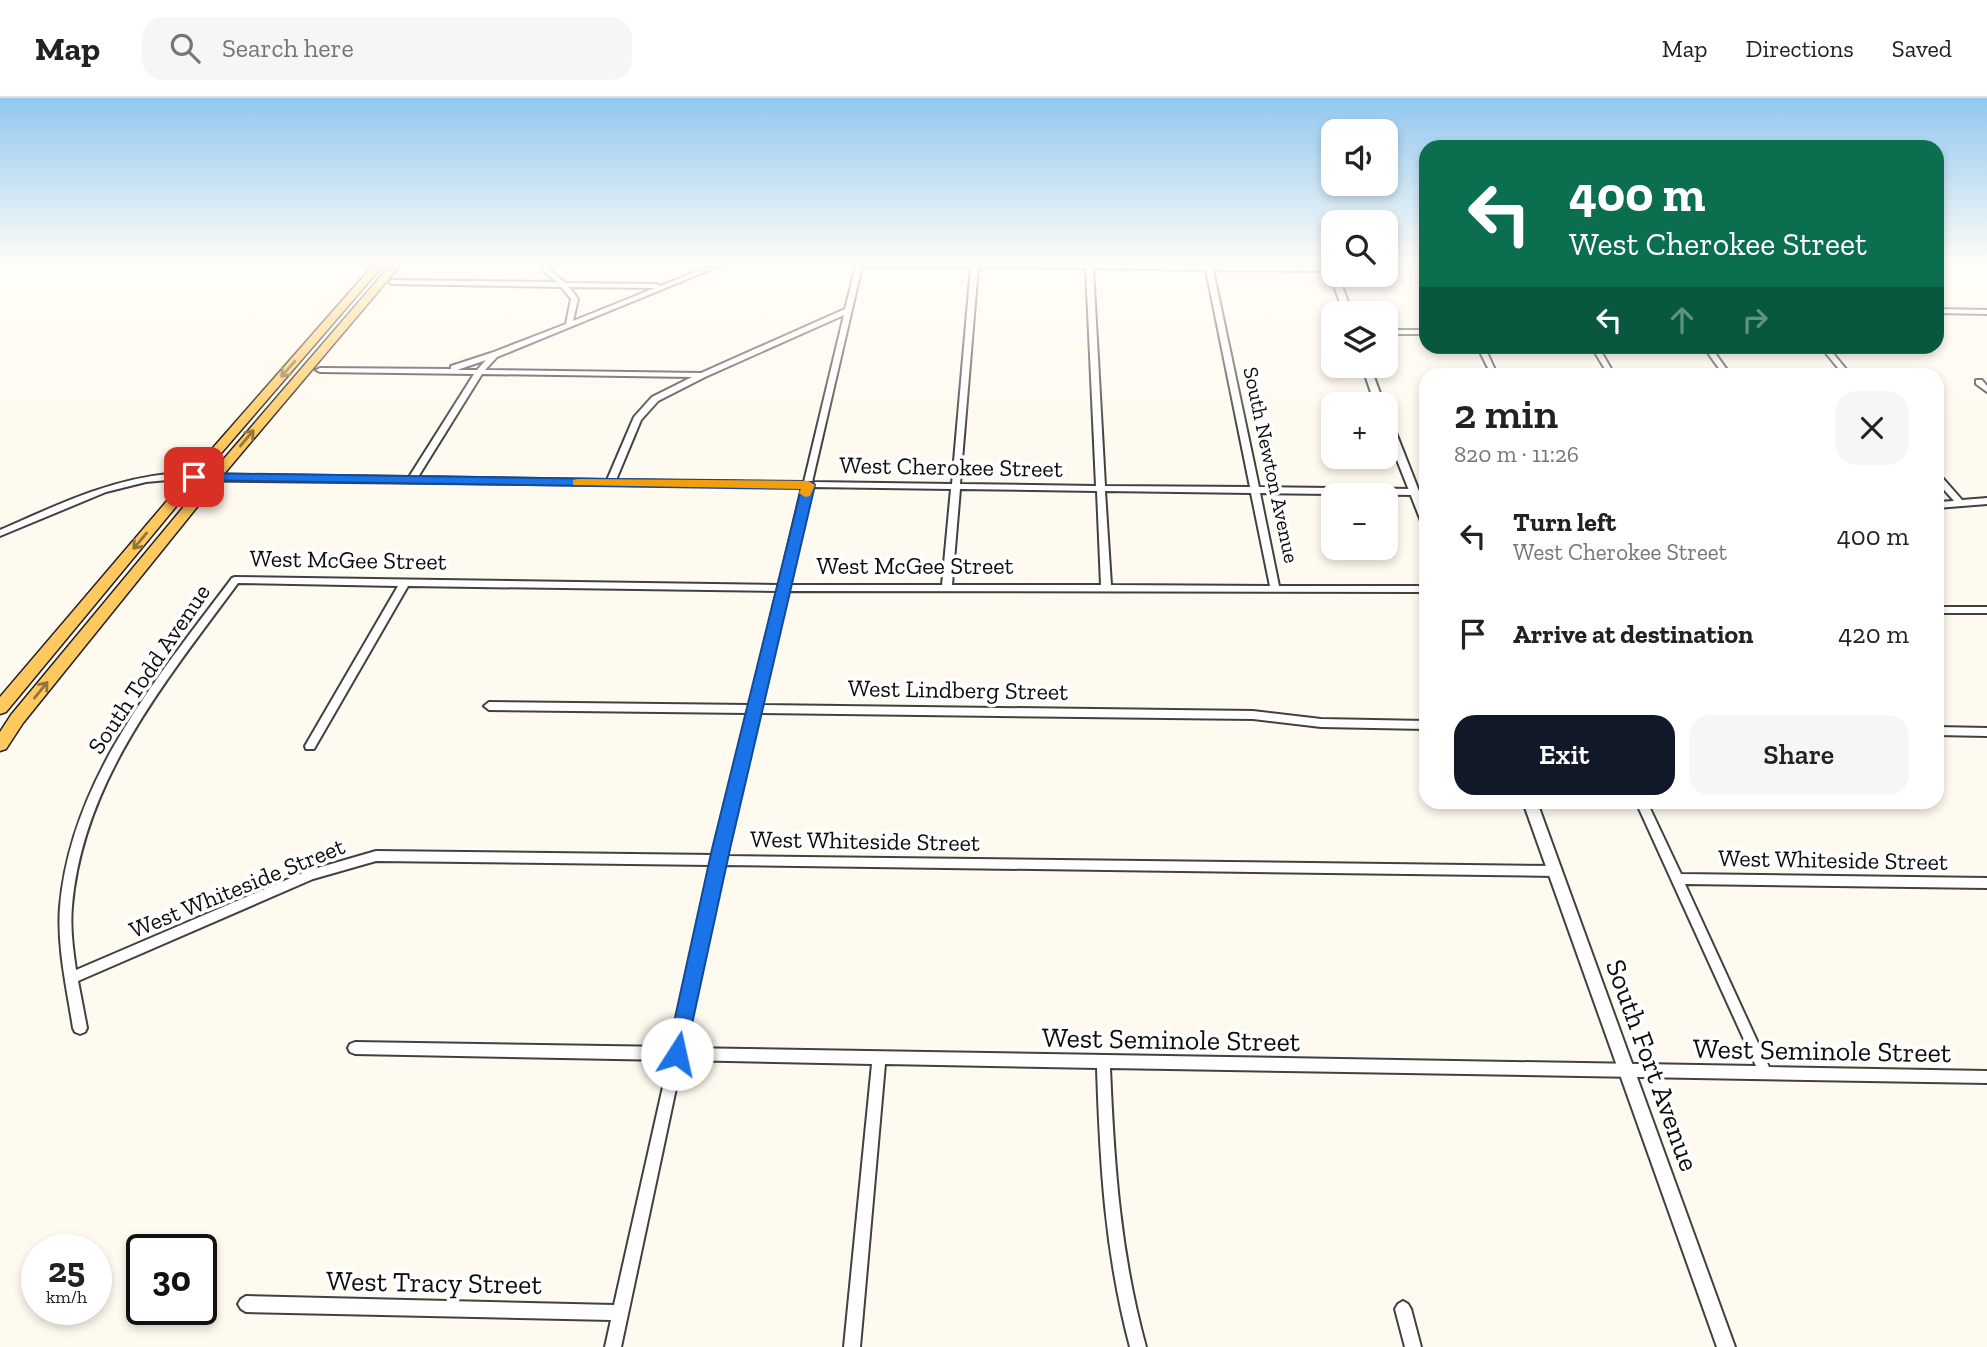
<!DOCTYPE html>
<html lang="en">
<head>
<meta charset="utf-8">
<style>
	body { margin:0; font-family:"Zilla Slab",serif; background:#f6f6f6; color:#222; height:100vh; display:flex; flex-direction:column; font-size:26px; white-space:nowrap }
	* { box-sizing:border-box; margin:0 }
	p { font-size:23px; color:#767676 }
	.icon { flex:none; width:38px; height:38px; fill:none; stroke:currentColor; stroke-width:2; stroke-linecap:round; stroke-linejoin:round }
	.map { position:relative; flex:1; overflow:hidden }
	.side { position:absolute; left:1419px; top:270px; width:525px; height:441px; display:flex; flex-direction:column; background:#fff; border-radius:21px; box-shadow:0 4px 10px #0003 }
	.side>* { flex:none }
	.top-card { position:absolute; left:1419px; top:42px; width:525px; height:214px; border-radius:21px; box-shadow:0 4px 10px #0003; background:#0b6e4f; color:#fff; overflow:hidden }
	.fabs { position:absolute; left:1321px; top:21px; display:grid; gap:14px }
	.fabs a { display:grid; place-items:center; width:77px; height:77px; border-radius:14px; background:#fff; box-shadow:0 4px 10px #0003; font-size:35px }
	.speed { position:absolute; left:21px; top:1136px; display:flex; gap:14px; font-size:35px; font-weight:700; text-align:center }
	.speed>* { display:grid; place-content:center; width:91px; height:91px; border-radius:50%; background:#fff; box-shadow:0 4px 10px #0003; line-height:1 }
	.speed small { font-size:18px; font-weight:400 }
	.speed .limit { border:4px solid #111; border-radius:10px; background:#fff; color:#111 }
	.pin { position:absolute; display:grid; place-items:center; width:60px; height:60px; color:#fff; margin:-30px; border-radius:14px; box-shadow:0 4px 10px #0006 }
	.me { position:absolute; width:77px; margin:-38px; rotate:10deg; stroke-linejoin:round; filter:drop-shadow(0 0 5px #0008) }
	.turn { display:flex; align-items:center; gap:24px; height:147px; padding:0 35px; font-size:32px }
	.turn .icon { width:91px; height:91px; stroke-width:2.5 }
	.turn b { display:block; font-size:49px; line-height:60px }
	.lanes { display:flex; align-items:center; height:66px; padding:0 35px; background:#0003; justify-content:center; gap:35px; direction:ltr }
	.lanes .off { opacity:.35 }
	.round { display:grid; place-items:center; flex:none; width:74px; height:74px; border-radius:21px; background:#f6f6f6 }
	.overview { display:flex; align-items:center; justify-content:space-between; height:119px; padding:0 35px }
	h1 { font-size:42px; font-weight:600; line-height:52px }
	.primary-button { display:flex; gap:14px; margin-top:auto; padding:14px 35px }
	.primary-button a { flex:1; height:80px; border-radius:21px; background:#111827; color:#fff; font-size:28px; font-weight:600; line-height:80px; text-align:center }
	.primary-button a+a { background:#f6f6f6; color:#222 }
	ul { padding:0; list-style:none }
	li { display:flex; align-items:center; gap:21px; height:98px; padding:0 35px }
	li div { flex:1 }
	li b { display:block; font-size:26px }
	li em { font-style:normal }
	header { display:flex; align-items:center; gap:42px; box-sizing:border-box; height:98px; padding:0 35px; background:#fff; border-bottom:2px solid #e0e0e0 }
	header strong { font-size:33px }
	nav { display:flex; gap:38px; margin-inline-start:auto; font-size:24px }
	.search { width:490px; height:63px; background:#f6f6f6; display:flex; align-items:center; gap:18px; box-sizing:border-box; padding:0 24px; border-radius:21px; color:#767676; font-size:26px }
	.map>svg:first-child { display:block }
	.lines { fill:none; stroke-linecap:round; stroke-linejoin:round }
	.minor-casing { stroke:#414141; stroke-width:4 }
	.tertiary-casing { stroke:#414141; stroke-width:4 }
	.primary-casing { stroke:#1f1f1f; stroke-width:3 }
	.minor { fill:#fff; fill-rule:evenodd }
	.tertiary { fill:#fff; fill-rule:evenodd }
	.primary { fill:#ffc95f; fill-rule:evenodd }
	.oneway { stroke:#93753b }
	.route { fill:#1a73e8; stroke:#114b97; stroke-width:2 }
	.slow { fill:#f59e0b }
	.labels { text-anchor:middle; stroke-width:7; stroke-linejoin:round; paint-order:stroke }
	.far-street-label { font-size:21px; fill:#0e0e0e; stroke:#fff }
	.street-label { font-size:24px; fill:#0e0e0e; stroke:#fff }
	.near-street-label { font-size:28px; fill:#0e0e0e; stroke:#fff }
</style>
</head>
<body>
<header>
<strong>Map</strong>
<div class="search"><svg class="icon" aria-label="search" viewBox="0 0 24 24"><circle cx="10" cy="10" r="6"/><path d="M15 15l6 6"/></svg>Search here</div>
<nav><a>Map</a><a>Directions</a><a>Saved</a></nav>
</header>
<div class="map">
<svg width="1987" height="1249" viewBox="0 0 1987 1249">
	<rect width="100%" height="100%" fill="#fffaef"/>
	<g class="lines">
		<g class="minor-casing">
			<path id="minor" d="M545,164h6l-2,7 16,14 92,1 3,2 61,-24h8l-232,95 -12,13 216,3 144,-64 12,-47 477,5 -2,4 -119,-1 46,217 155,2 4,3 -4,3 -154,-2 19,93h147v6l-639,-1 -27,114 493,6 68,8 105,2v8l-105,-2 -68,-8 -495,-6 -33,143 830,10 4,2 2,3 -2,3 -4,2 -832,-11 -39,183 1072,18 -120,-264h11l34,72 306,4v10l-302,-4 84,183 218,4v12l-877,-15c4,96 10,185 36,279h-16c-25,-94 -30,-183 -33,-279l-212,-4 -25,283h-16l28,-283 -190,-4 -61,287h-16l6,-27 -365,-8 -5,-3 -3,-5 3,-5 5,-3 368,9 55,-245 -314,-6 -5,-2 -2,-4 2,-4 5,-2 316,5 40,-182 -335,-4 -63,18 -235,102 9,47 -2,4 -5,2 -5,-2 -2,-4c-6,-39 -16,-81 -13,-121 11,-128 98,-230 172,-329l3,-1 544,8 23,-98 -634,-7 -22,2 -40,10 -106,44v-6c55,-24 108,-50 168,-56l241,3 65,-103 -154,-2 -4,-2 4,-2 131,1v-3l40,-13 75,-29 5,-25 -10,-12 -169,-3 -3,-2 3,-2 165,2 -15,-12zM862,168l109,1 -19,217 -140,-2zM978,169l108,1 10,218 -136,-2zM1093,170l113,2 44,217 -145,-1zM569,189l86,1 -82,33 5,-22zM844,217l-40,167 -188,-2 25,-60 17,-19 47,-24zM486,262l-9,10h-20zM482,276l210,3 -40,20 -18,20 -27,63 -189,-3zM811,389l140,2 -9,96h-154zM960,391l137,2 4,94h-149zM1105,393l146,2 19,93 -159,-1zM238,485l160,3 -93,160 1,3h8l94,-163 369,5 -27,114 -261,-3 -5,4 5,4 259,3 -34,142 -338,-4 -69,20 -231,99c-3,-21 -6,-42 -4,-64 11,-126 94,-225 166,-323z
				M1937,211l50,1v4l-50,-1z
				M1386,232h40v4h-40z
				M1477,248h7l13,28h-6z
				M1591,248h7l16,28h-6z
				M1703,248h7l20,28h-7z
				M1820,248h7l23,28h-7z
				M1976,282h6l5,6v6l-11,-8z
				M1937,376l3,1 22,25 25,-2v6l-50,4v-6l17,-1 -17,-19z
				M1937,509h50v6h-50z
				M1937,629l50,1v8l-50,-1z
				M1403,1203l5,3 3,5 10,38h-16l-10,-38 3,-5z"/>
		</g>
		<g class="tertiary-casing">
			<path id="tertiary" d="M1331,175l7,2 14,38h-8l-14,-38z
				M1362,268h8l14,38h-9z
				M1386,319l5,3 35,89v15l-5,-3 -35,-89z
				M1523,704h14l198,545h-18z"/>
		</g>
		<g class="primary-casing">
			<path id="primary" d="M376,164h10l-188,218 -192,232 -6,2v-17l190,-223z
				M393,164h10l-185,219 -195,242 -17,26 -6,2v-19l11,-17 199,-240z"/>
		</g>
		<use href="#minor" class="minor"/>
		<use href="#tertiary" class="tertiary"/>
		<use href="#primary" class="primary"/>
	</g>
	<defs><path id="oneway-shaft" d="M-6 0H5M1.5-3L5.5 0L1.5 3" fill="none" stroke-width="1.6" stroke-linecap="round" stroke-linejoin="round" transform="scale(1.75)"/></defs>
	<g class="oneway">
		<use href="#oneway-shaft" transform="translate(288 271) rotate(131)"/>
		<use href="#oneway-shaft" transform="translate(247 340) rotate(-50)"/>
		<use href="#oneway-shaft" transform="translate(140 443) rotate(130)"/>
		<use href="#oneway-shaft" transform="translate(41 592) rotate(-51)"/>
	</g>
	<linearGradient id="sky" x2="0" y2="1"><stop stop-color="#91c8ef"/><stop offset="0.49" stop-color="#fffdf8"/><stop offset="1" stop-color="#fffdf8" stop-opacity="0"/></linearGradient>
	<rect width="1987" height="338" fill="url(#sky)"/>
	<path class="route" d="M194,375l619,9 2,3 -85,364 -46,212 -7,3 -7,-3 -3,-7 45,-205 89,-360 -612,-9v-6z"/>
	<path class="slow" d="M578,381l230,2 7,4 -5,11 -5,1 -6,-4 2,-4 -228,-4v-5z"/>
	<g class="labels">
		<g class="far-street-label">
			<text transform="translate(1271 367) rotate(78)" y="7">South Newton Avenue</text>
		</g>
		<g class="street-label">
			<text transform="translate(951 369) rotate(1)" y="8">West Cherokee Street</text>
			<text transform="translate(348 462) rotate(1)" y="8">West McGee Street</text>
			<text x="915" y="476">West McGee Street</text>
			<text transform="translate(149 571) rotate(-56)" y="8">South Todd Avenue</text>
			<text transform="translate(958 592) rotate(1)" y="8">West Lindberg Street</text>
			<text transform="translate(865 743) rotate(1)" y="8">West Whiteside Street</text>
			<text transform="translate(1833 762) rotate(1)" y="8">West Whiteside Street</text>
			<text transform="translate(237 790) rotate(-22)" y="8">West Whiteside Street</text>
		</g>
		<g class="near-street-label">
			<text transform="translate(1171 941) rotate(1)" y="10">West Seminole Street</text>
			<text transform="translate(1822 952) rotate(1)" y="10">West Seminole Street</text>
			<text transform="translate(1653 967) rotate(70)" y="10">South Fort Avenue</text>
			<text transform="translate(434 1184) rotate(1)" y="10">West Tracy Street</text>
		</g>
	</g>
</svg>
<div class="fabs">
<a><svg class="icon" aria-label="sound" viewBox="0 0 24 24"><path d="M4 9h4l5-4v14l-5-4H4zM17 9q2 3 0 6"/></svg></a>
<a><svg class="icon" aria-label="search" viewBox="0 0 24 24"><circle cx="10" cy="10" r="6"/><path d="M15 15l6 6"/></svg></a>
<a><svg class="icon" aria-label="layers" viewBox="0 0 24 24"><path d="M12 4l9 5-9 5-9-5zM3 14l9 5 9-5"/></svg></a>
<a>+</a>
<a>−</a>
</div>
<div class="speed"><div>25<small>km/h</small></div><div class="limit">30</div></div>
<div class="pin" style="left:194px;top:379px;background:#d93025"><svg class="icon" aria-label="arrive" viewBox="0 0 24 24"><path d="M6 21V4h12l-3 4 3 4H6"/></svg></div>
<svg class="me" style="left:677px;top:956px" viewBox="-20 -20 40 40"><circle r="19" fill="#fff"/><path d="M0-13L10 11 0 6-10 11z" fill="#1a73e8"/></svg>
<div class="top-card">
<div class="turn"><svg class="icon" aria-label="left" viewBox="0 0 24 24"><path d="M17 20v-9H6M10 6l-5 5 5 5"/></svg><div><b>400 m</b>West Cherokee Street</div></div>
<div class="lanes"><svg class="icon" aria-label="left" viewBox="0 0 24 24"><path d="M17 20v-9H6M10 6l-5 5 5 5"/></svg><svg class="icon off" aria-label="ahead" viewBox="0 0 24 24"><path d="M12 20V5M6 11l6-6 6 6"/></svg><svg class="icon off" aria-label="right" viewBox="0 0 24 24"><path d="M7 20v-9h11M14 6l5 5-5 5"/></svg></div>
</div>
<section class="side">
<div class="overview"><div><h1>2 min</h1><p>820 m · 11:26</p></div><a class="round"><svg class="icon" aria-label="close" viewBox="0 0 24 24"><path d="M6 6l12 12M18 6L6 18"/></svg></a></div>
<ul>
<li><svg class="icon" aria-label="left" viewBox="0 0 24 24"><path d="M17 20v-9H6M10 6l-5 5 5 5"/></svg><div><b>Turn left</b><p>West Cherokee Street</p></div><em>400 m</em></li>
<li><svg class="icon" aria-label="arrive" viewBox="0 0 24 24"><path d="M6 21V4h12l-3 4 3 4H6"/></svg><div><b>Arrive at destination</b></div><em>420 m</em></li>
</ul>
<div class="primary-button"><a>Exit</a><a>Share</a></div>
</section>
</div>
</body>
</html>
